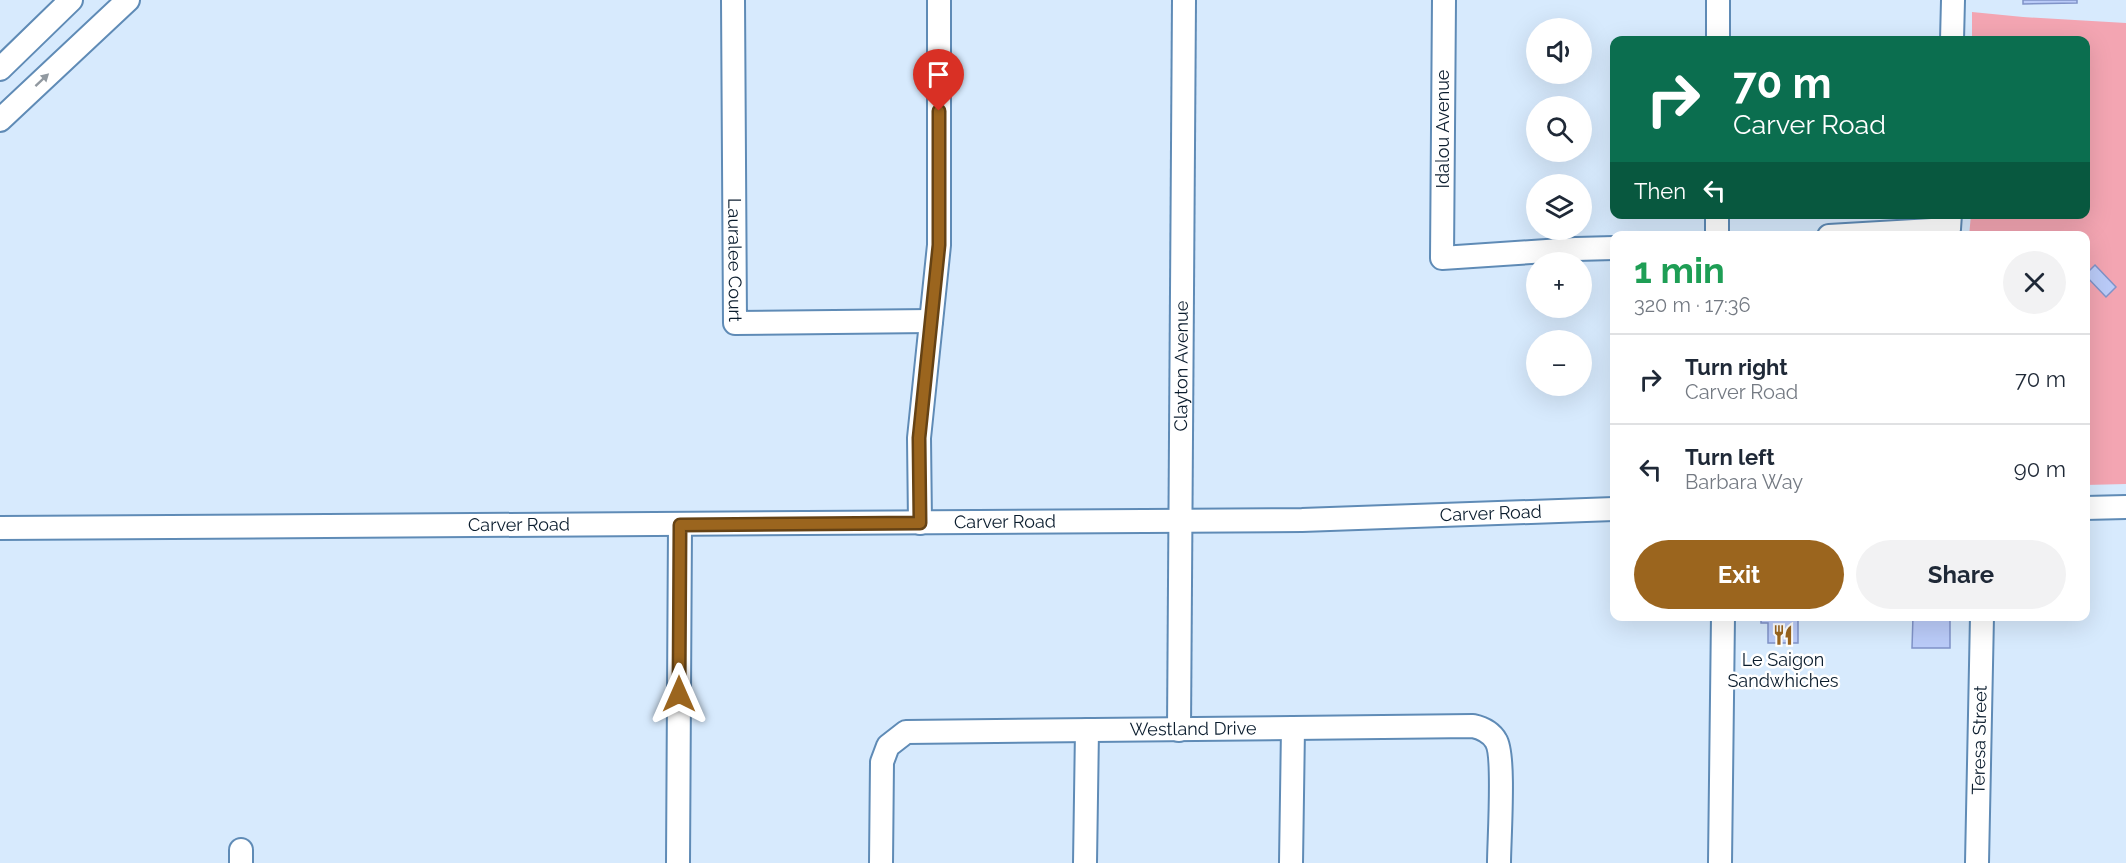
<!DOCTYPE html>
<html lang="en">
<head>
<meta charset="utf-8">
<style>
	body { margin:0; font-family:Raleway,sans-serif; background:#f2f2f3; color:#1f2937; height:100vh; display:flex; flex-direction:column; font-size:22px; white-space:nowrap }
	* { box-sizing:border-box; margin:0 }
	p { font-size:20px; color:#747a83 }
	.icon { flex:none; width:33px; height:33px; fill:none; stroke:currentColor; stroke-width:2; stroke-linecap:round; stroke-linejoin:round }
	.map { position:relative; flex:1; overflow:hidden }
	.details { position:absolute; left:1610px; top:231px; width:480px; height:390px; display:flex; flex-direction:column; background:#fff; border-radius:12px; box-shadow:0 6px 24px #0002 }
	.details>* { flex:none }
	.guide { position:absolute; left:1610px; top:36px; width:480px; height:183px; border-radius:12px; box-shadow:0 6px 24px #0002; background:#0b6e4f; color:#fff; overflow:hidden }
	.fabs { position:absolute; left:1526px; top:18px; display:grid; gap:12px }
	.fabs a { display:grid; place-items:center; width:66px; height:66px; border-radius:50%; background:#fff; box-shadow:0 6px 24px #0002; font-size:30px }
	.pin { position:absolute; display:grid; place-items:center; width:51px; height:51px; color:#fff; margin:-62px -26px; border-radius:50% 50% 50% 0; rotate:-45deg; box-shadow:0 0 6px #0007 }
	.pin .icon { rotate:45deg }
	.me { position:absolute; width:66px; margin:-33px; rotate:0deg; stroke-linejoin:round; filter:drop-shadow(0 0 4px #0008) }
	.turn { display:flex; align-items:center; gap:21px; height:126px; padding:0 24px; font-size:27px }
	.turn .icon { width:78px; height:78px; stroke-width:2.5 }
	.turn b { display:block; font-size:42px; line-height:51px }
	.then { display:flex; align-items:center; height:57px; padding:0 24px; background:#0003; gap:12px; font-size:22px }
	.round { display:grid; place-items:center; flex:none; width:63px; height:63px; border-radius:32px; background:#f2f2f3 }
	.head { display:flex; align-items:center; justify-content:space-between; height:102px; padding:0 24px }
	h1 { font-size:36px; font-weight:700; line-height:45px; color:#1e9e55 }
	.action { display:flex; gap:12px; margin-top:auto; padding:12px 24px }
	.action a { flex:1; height:69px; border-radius:36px; background:#9b651e; color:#fff; font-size:24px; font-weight:700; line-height:69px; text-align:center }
	.action a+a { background:#f2f2f3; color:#1f2937 }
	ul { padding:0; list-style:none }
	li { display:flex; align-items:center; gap:18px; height:90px; padding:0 24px; border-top:2px solid #e0e1e3 }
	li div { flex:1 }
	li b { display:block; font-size:22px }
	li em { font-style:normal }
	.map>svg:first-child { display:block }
	.green { fill:#f3a5b2 }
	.building { fill:#bacbf8; stroke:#8093c8; stroke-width:1.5 }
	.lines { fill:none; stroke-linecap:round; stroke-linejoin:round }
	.minor-casing { stroke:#5f8bb6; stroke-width:26 }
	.minor { stroke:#fff; stroke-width:22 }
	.oneway { fill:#9199a0 }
	.route-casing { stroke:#654214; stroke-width:15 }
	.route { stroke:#9b651e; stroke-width:10 }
	.labels { text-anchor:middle; stroke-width:5; stroke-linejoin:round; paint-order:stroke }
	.street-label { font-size:18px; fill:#0a1c2d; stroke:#fff }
	.poi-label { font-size:18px; fill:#0a1c2d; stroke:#fff }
</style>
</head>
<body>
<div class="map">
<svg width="2126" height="863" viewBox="0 0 2126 863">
	<rect width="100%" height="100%" fill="#d7eafd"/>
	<path class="green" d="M1972,12l51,5 103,6v461l-41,1v-249h-116l2,-21 114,-1v-174h-113z"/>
	<path class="building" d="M2023,0h54v3l-54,1z
		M2095,265l21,22 -10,10 -21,-22z
		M1761,616h37v27h-30v-20h-7z
		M1873,616h19v3h-19z
		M1913,616h37v32h-38z"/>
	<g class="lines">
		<g class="minor-casing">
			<g id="minor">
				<path id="s1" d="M733,0l2,323 196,-2"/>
				<path d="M1444,0l-2,258 134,-9 38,-1"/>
				<path d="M1718,40v-40"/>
				<path d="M1952,40l1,-40"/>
				<path d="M0,69l71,-69"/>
				<path d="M0,120l128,-120"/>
				<path d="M1717,236v-22"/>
				<path d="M1829,236l120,-7 1,-15"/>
				<path d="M2085,508l41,-1"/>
				<path d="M920,523l-1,-85 20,-193v-245"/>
				<path id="s2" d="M0,528l1302,-8 312,-11"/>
				<path id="s3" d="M1179,730l5,-730"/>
				<path d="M241,850v13"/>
				<path d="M678,863l2,-338"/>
				<path id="s4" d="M881,863l1,-101 6,-16 18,-14 567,-6c9,2 18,6 23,15 9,14 3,100 3,122"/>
				<path d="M1085,863l2,-133"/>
				<path d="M1291,863l2,-135"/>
				<path d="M1720,863l3,-247"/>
				<path id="s5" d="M1977,863l5,-247"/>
			</g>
		</g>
		<use href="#minor" class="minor"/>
	</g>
	<defs><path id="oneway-solid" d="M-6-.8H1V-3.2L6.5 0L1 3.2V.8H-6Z" transform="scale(1.5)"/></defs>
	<use class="oneway" href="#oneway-solid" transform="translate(42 80) rotate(-43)"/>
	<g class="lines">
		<g class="route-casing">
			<path id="route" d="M679,694l1,-169 240,-2 -1,-85 20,-193v-134"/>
		</g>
		<use href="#route" class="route"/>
	</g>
	<defs>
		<g id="restaurant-bare" transform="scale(1.62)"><path d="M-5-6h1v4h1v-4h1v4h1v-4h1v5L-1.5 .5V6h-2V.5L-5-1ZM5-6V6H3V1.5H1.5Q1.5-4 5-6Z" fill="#9b651e" stroke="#fff" stroke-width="2.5" paint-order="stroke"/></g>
	</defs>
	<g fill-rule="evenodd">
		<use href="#restaurant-bare" x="1783" y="635"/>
	</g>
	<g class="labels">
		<g class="street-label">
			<text transform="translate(1443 129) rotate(-90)" y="6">Idalou Avenue</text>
			<text dy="6" stroke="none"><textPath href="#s1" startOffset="260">Lauralee Court</textPath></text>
			<text dy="6" stroke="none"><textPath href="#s3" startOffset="364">Clayton Avenue</textPath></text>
			<text dy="6" stroke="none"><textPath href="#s2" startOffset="1491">Carver Road</textPath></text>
			<text dy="6" stroke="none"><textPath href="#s2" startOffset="1005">Carver Road</textPath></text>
			<text dy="6" stroke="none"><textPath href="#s2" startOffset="519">Carver Road</textPath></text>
			<text dy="6" stroke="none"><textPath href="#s4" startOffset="428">Westland Drive</textPath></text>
			<text dy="6" stroke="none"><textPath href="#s5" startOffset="123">Teresa Street</textPath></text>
		</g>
		<g class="poi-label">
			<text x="1783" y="666">Le Saigon<tspan x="1783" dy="21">Sandwhiches</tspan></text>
		</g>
	</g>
</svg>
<div class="fabs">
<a><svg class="icon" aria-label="sound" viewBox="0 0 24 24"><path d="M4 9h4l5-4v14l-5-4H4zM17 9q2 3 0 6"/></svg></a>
<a><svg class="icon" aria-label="search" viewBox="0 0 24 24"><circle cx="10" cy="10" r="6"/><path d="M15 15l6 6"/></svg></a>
<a><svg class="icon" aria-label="layers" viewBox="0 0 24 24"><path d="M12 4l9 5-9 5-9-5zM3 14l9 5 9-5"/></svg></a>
<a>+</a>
<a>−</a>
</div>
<div class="pin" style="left:939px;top:111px;background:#d93025"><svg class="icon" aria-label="arrive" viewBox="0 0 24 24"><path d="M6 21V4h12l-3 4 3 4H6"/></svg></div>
<svg class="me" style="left:679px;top:694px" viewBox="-20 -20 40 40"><path d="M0-17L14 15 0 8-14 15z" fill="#9b651e" stroke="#fff" stroke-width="4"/></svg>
<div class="guide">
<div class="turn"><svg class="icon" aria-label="right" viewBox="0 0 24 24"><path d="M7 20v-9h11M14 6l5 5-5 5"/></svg><div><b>70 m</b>Carver Road</div></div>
<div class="then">Then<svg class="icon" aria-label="left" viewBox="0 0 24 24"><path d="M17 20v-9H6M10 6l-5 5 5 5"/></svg></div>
</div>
<section class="details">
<div class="head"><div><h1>1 min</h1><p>320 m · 17:36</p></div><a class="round"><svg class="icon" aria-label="close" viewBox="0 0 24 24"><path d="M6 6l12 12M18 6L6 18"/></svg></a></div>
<ul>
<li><svg class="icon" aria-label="right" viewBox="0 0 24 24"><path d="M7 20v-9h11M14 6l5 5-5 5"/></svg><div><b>Turn right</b><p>Carver Road</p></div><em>70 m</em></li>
<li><svg class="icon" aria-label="left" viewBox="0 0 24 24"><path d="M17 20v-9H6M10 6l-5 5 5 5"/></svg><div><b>Turn left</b><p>Barbara Way</p></div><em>90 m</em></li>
</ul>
<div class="action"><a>Exit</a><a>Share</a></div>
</section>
</div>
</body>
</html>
